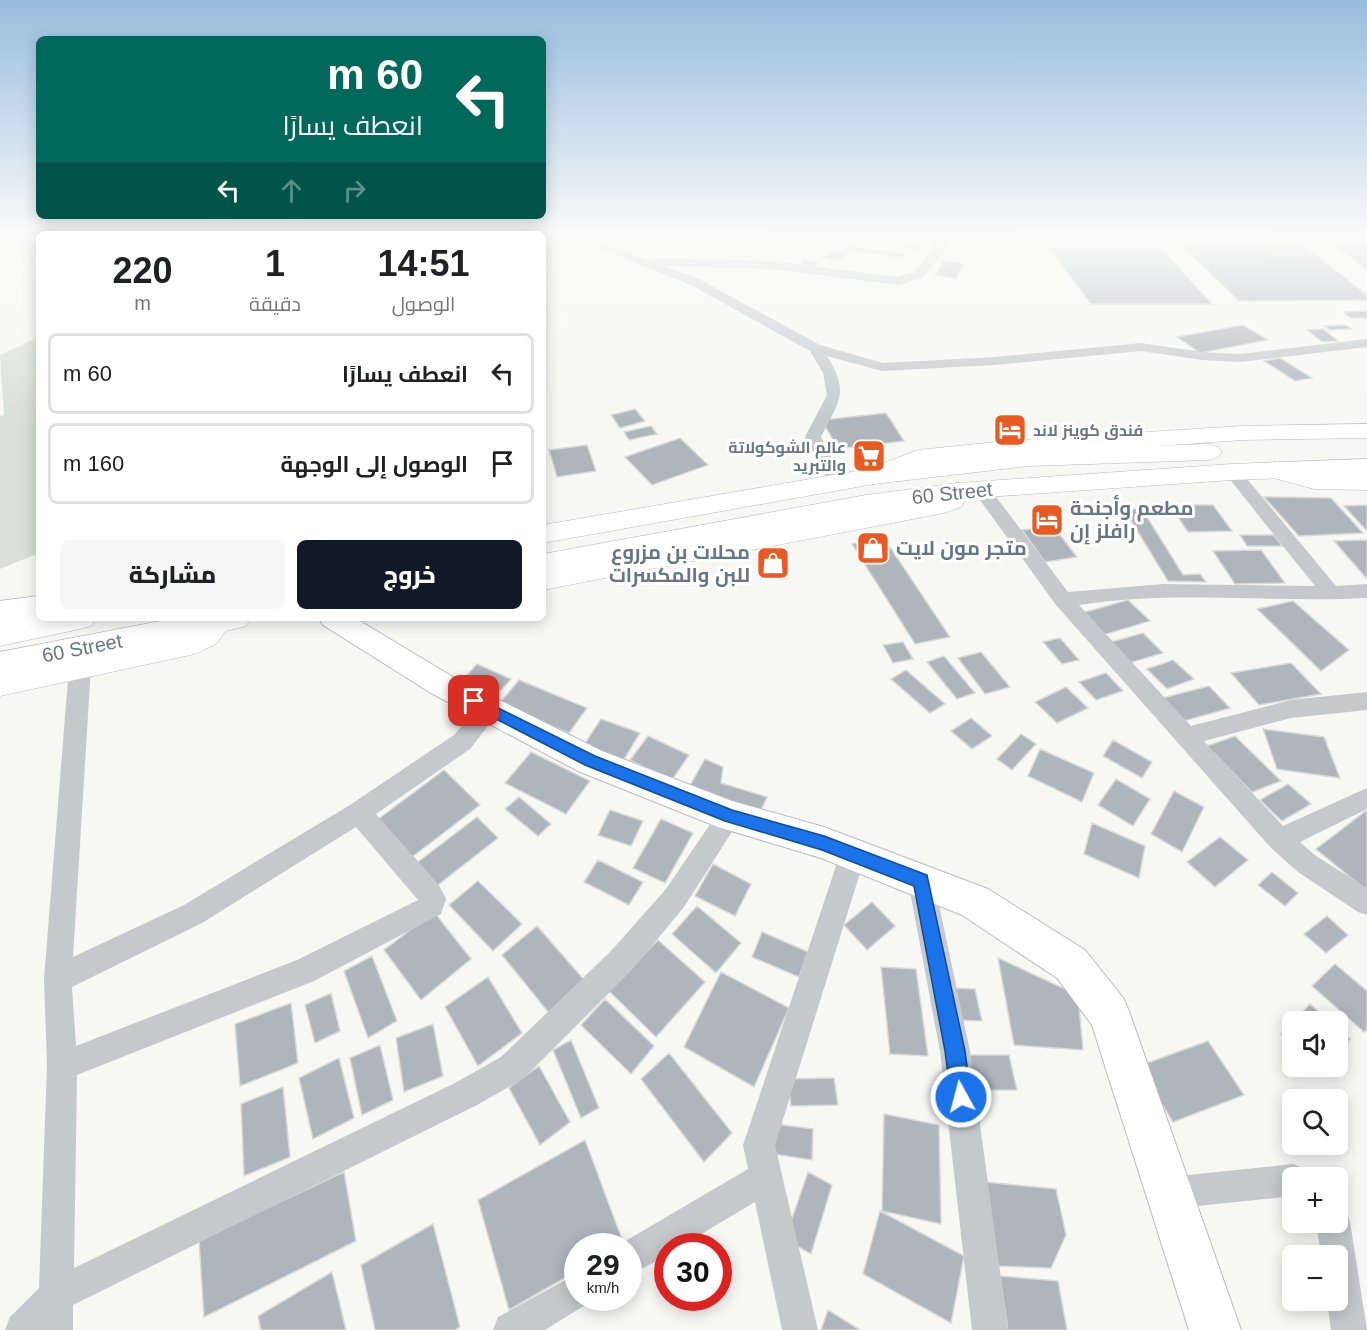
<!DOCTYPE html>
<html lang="ar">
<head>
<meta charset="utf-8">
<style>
	body { margin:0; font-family:Arial,Cairo,sans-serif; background:#f6f6f6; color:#202124; direction:rtl; height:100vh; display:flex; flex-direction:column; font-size:22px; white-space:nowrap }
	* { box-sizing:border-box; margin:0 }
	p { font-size:20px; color:#757577 }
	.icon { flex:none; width:33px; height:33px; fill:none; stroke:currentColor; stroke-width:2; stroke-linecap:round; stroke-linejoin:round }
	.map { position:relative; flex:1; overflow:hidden; direction:ltr }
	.panel { position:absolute; left:36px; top:231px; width:510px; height:390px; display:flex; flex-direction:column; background:#fff; border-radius:9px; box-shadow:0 3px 15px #0003; direction:rtl }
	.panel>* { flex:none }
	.top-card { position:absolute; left:36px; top:36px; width:510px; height:183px; border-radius:9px; box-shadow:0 3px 15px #0003; direction:rtl; background:#00695c; color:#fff; overflow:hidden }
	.controls { position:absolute; left:1282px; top:1011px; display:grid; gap:12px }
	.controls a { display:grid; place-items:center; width:66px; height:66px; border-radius:9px; background:#fff; box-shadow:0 3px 15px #0003; font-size:30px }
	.speed { position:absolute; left:564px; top:1233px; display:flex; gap:12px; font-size:30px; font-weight:700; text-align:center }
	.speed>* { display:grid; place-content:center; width:78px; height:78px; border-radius:50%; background:#fff; box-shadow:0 3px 15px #0003; line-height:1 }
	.speed small { font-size:15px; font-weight:400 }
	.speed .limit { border:9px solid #d22; background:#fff; color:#111 }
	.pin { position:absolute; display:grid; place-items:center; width:51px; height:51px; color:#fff; margin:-26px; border-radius:12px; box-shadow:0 3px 9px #0006 }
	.me { position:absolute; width:66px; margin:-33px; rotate:353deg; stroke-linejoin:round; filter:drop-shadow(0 0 4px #0008) }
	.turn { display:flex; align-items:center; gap:21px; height:126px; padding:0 24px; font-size:27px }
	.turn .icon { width:78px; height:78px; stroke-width:2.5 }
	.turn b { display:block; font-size:42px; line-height:51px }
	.lanes { display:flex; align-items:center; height:57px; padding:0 24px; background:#0003; justify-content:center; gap:30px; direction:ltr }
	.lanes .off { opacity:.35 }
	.eta { display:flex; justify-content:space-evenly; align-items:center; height:102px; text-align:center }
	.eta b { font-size:36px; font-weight:800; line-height:42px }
	.cta { display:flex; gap:12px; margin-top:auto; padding:12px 24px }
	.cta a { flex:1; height:69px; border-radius:9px; background:#111827; color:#fff; font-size:24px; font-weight:800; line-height:69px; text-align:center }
	.cta a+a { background:#f6f6f6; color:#202124 }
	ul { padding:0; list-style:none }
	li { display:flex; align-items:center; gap:18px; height:81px; margin:0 12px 9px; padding:0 12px; border:3px solid #e0e0e0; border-radius:9px }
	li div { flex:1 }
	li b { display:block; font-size:22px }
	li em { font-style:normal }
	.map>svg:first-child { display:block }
	.green { fill:#d8dfd5 }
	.building { fill:#aeb5bb; stroke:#d9d9d7; stroke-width:1.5 }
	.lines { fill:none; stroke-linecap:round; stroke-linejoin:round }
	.secondary-casing { stroke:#b7bcc1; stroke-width:2 }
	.primary-casing { stroke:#b8bcc0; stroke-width:1 }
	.highway-casing { stroke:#b7bbbe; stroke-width:1 }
	.street { fill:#c5c9cc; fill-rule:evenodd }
	.secondary { fill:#fff; fill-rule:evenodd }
	.primary { fill:#fff; fill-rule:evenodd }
	.highway { fill:#fff; fill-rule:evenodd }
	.route { fill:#1a73e8; stroke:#114b97; stroke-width:1.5 }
	.labels { text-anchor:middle; stroke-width:6; stroke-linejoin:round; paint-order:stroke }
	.far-poi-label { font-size:16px; font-weight:bold; fill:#657687; stroke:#fff; text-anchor:start }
	.street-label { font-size:20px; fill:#657687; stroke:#fff }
	.poi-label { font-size:20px; font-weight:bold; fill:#657687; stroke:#fff; text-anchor:start }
</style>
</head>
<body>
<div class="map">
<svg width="1367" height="1330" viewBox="0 0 1367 1330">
	<rect width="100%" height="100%" fill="#f7f7f4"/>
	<path class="green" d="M39,337v216l-39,16v-153l4,-1 -4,-60z"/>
	<path class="building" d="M801,237h13l16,3 -7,7 -26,-7z
		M847,237h28l-2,6 -27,-3z
		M1298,241l69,54v5l-128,1 -61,-59z
		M1331,242h36v28z
		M904,243l17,2 -2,6 -17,-3z
		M845,245l59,9 -1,4 -60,-9z
		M1160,247l52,57h-121l-42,-56z
		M835,249l15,4 -12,8 -14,-4z
		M804,259l14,3 -4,5 -14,-3z
		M943,260l21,4 -8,15 -21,-4z
		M1367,311v7h-16l-8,-6z
		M1243,325l25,15 -68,13 -23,-16z
		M1346,325l6,4 -22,1 -6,-4z
		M1323,329l15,12 -16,1 -15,-12z
		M1280,358l32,20 -17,3 -31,-20z
		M635,409l10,12 -25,7 -9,-13z
		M886,413l18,28 -66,8 -16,-29z
		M651,426l6,8 -28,6 -5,-8z
		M680,438l28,27 -56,20 -27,-28z
		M587,445l9,26 -39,6 -8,-27z
		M1264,497l67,1 32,35 -64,3z
		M1170,505h43l19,26 -44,1z
		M1367,505v26l-23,-25z
		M1124,509h18l41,66 17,-1 6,8 -38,-1z
		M1053,526l24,31 -32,5 -23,-32z
		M1240,535h34l8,11h-35z
		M884,538l66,99 -35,7 -63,-100z
		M1367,540v39l-33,-38z
		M1261,550l24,33 -50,1 -22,-33z
		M1128,600l22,21 -47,14 -21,-22z
		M1293,601l56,49 -28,21 -64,-62z
		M1143,633l20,20 -37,11 -18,-21z
		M1060,638l19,22 -17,4 -19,-22z
		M903,642l10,17 -20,4 -10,-18z
		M981,652l29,35 -25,7 -27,-36z
		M944,656l31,37 -18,6 -30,-37z
		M1173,660l21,19 -27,10 -20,-20z
		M1291,663l30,31 -62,11 -28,-32z
		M477,664l34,15 -16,18 -34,-15z
		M906,670l39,34 -15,9 -39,-34z
		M1106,673l17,18 -27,9 -17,-18z
		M519,680l68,28 -18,25 -70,-29z
		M1209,686l21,22 -46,13 -21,-23z
		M1066,687l22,21 -31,15 -22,-21z
		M971,718l21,18 -20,13 -21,-18z
		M601,719l39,14 -20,33 -40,-15z
		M1263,729l61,8 16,41 -63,-9z
		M1021,734l15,10 -24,26 -15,-11z
		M648,736l41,19 -17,25 -42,-20z
		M1235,736l46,45 -29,11 -45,-46z
		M1113,740l39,22 -10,16 -39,-22z
		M1040,749l54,24 -12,29 -54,-26z
		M531,752l59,29 -24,33 -61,-31z
		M705,759l18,8 -2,16 46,14 -7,15 -72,-23z
		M444,770l36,35 -68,52 -35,-37z
		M1116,779l34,20 -17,27 -35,-21z
		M1288,784l23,20 -29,17 -22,-21z
		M1174,791l30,16 -22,45 -31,-18z
		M519,797l32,27 -13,12 -33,-27z
		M610,810l33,11 -12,25 -33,-11z
		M1367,810v81l-51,-42z
		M477,817l21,21 -64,50 -20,-23z
		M661,819l32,14 -28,50 -32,-15z
		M1092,823l53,23 -6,32 -55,-24z
		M1220,837l28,23 -33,27 -28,-25z
		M598,860l45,22 -14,23 -45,-23z
		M713,864l38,20 -16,32 -40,-20z
		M1272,872l26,21 -13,13 -27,-21z
		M478,881l44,43 -29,27 -44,-46z
		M872,902l23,24 -28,24 -23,-25z
		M697,906l44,37 -25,30 -44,-39z
		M434,912l37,47 -50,41 -37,-50z
		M1327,916l21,19 -22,18 -22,-19z
		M537,926l48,55 -36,32 -47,-58z
		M762,932l46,20 -9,25 -47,-20z
		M658,940l47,42 -49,55 -47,-46z
		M372,956l25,65 -29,17 -24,-67z
		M998,958l80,37 5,55 -69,-5z
		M1335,964l32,27v39l-3,2 -52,-46z
		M881,967l35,2 12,87 -38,-2z
		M721,972l68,36 -35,79 -70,-40z
		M488,977l34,56 -44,33 -33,-59z
		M948,988l27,1 7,32 -28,-1z
		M331,993l9,38 -25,12 -10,-38z
		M605,999l49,47 -23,28 -50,-49z
		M291,1003l7,60 -58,23 -5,-62z
		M1310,1004l20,18h-37v23l-12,-11z
		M433,1024l10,52 -39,16 -8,-54z
		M1338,1029l12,10 -12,14z
		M571,1040l28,68 -18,10 -28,-68z
		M1208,1041l36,54 -71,27 -34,-56z
		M380,1045l13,55 -31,15 -12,-57z
		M669,1053l63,80 -28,29 -63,-83z
		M965,1055h44l8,35h-44z
		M339,1058l15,60 -41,21 -14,-61z
		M539,1066l31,56 -30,23 -31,-57z
		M834,1078l4,27 -47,1 -3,-27z
		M283,1087l7,70 -46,19 -3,-72z
		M884,1114l55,11 2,99 -59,-13z
		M775,1124l38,5 -1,31 -38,-6z
		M585,1140l38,102 -6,4h-39v24l-69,40 -31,-110z
		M344,1172l12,69 -152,76 -5,-77z
		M808,1172l24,13 -21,69 -26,-15z
		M985,1182l71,7 10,46 -15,33 -54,-2z
		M880,1211l84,45 -13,67 -88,-49z
		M433,1224l27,103 -5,3h-80l-14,-65z
		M332,1272l14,58h-85l-3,-14z
		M1000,1276l58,5 9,49h-59z
		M828,1310l32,20h-39z"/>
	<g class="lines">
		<g class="secondary-casing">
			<path id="secondary" d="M319,618h36l98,59 149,74 130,50 92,26 164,62 97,61 39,49 6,15 111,316h-52l-97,-305 -35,-47 -95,-63 -141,-57 -103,-31 -140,-56 -147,-78 -108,-68z"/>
		</g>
		<g class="primary-casing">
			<path id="primary" d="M1367,424v14l-125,2 -236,17 -83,8 -40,17 -9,2 -9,-2 -4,-6 4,-6 53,-20 88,-9 236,-15z
				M1275,462l40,11 52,1v16l-53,-1 -48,-13 -4,-6 4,-6z
				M958,483l10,2 3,6 -10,16 -17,6 -401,77v-20l394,-73 11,-12z
				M39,596v22l-39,5v-22z
				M202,618h29l2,3 -17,23 -21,10 -195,42v-26l177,-35 17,-7z"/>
		</g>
		<g class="highway-casing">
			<path id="highway" d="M1209,444l9,3 4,5 -4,5 -9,3 -180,6 -155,18 -331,59v-18l331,-57 155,-18z
				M1367,459v16l-135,5 -274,19 -92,14 -323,61v-20l323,-59 92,-12 274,-19z
				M39,615v3h57l-5,8 -11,3 -80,17v-24z
				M176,618h75l-5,8 -11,3 -235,47v-24z"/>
		</g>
		<path class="street" d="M571,237h16l65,24 5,-3 114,3 127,16 16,-5 22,-25 -4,-10h12l4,5v6l-26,30 -23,7 -128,-16 -107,-3 35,13 121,66 63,18 112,-6 146,-14 61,9 38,2 127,-15v8l-127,15 -38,-2 -61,-9 -146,14 -113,6 -55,-15c23,37 12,45 -6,81l23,44 -2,4h-12l-2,-4 -23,-44 22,-42 -4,-22 -13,-22 -119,-66z
			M1232,467l6,1 98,118 31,-2v14c-96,5 -193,-8 -288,7l112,121 100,-26 76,-8v18l-76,8 -87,23 79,85 84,-38v21l-67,33 16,14 51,32v27l-9,-3 -60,-40 -27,-24 -215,-243 -84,-116 3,-4h12l81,107 95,-8 152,2 -91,-114z
			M80,659l7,2 4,6 -18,290 111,-52 166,-100 104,-70 28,-32 8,-3 8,3 3,6 -31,40 -94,65 63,71 7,14 -5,15 -127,67 -237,94 -3,193 381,-185 46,-26 110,-106 55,-62 55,-81 9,-3 9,3 3,8 -58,91 -53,64 -108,108 -46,26 -404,200v25h-68l5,-13 29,-29 8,-222 -3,-87 25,-312 4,-6zM356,827l62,73 -121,60 -221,86 -4,-59 130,-64z
			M853,843l9,3 4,8 -91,291 43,185h-36l-27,-128 -74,44h-13v9l-40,21v-30h-11l131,-77 -5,-24 97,-291 4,-8z
			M921,869l9,4 4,8 36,170 38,279h-36l-32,-279 -32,-170 4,-8z
			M1293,1164l11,5 4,9h-15v18l-124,13 -12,-4 -4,-12 4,-12 12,-4z
			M1338,1207l7,3 5,12 17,108h-36l-4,-30h11v-44h-17l-5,-34h22z
			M578,1273v25h14l-2,4 -45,28h-52l5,-13z"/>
		<use href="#secondary" class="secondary"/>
		<use href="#primary" class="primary"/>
		<use href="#highway" class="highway"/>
	</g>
	<linearGradient id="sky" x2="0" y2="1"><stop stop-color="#97bcde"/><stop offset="0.56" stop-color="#fbfbfa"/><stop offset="1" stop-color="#fbfbfa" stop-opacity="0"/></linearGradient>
	<rect width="1367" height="423" fill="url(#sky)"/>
	<path class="route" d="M474,696l121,60 137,54 92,26 103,39 38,176 6,46 -3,7 -7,3 -7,-3 -3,-7 -6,-46 -31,-165 -92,-36 -97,-29 -140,-56 -116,-60 -2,-4 2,-4z"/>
	<defs>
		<g id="hotel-square" transform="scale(1.725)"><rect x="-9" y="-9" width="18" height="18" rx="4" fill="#eb5921" stroke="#fff"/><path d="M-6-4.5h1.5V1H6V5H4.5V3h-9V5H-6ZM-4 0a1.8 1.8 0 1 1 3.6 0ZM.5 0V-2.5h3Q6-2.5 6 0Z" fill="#fff"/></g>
		<g id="supermarket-square" transform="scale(1.725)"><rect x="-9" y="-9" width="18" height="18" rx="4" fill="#eb5921" stroke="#fff"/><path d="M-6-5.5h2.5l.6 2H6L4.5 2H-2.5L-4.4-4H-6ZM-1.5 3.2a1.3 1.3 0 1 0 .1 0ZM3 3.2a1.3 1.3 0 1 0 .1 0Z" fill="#fff"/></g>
		<g id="shop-square" transform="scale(1.725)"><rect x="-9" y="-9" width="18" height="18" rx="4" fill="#eb5921" stroke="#fff"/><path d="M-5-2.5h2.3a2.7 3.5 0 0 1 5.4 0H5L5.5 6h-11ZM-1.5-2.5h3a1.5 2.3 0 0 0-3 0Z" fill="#fff"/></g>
	</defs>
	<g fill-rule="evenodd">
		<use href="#hotel-square" x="1010" y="430"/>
		<use href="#supermarket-square" x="869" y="456"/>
		<use href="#hotel-square" x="1047" y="520"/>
		<use href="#shop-square" x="873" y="548"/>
		<use href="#shop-square" x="773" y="563"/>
	</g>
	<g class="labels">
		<g class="far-poi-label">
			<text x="1033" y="436">فندق كوينز لاند</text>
			<text x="846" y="453" text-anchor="end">عالم الشوكولاتة<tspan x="846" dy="18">والتبريد</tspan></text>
		</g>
		<g class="street-label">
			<text transform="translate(952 493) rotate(-6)" y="7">60 Street</text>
			<text transform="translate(82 648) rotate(-11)" y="7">60 Street</text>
		</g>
		<g class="poi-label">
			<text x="1070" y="515">مطعم وأجنحة<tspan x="1070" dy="23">رافلز إن</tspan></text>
			<text x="896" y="555">متجر مون لايت</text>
			<text x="750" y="559" text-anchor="end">محلات بن مزروع<tspan x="750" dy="23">للبن والمكسرات</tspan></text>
		</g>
	</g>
</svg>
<div class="controls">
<a><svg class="icon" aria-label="sound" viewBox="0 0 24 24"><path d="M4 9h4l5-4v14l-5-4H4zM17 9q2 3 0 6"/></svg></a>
<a><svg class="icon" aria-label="search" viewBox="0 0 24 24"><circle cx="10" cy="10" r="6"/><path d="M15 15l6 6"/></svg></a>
<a>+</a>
<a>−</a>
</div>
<div class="speed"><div>29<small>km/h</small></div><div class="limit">30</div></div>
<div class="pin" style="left:474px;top:701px;background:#d93025"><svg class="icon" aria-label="arrive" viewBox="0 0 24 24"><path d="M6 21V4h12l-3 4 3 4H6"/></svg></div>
<svg class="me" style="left:961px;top:1097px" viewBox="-20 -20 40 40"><circle r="17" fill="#1a73e8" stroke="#fff" stroke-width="3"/><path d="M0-11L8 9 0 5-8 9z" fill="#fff"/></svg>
<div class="top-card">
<div class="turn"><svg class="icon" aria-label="left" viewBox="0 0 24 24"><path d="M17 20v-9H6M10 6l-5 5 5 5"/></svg><div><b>60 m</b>انعطف يسارًا</div></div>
<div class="lanes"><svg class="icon" aria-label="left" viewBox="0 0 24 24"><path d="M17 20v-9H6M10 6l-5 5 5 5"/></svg><svg class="icon off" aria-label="ahead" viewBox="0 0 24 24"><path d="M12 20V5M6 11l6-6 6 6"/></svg><svg class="icon off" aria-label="right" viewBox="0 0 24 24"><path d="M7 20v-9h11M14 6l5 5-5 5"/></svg></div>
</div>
<section class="panel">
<div class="eta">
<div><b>14:51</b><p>الوصول</p></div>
<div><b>1</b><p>دقيقة</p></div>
<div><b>220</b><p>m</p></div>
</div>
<ul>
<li><svg class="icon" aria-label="left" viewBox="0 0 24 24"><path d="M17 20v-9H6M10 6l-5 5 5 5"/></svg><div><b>انعطف يسارًا</b></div><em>60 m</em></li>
<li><svg class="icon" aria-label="arrive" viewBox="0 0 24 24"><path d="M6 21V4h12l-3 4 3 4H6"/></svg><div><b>الوصول إلى الوجهة</b></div><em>160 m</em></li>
</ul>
<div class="cta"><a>خروج</a><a>مشاركة</a></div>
</section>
</div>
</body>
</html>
